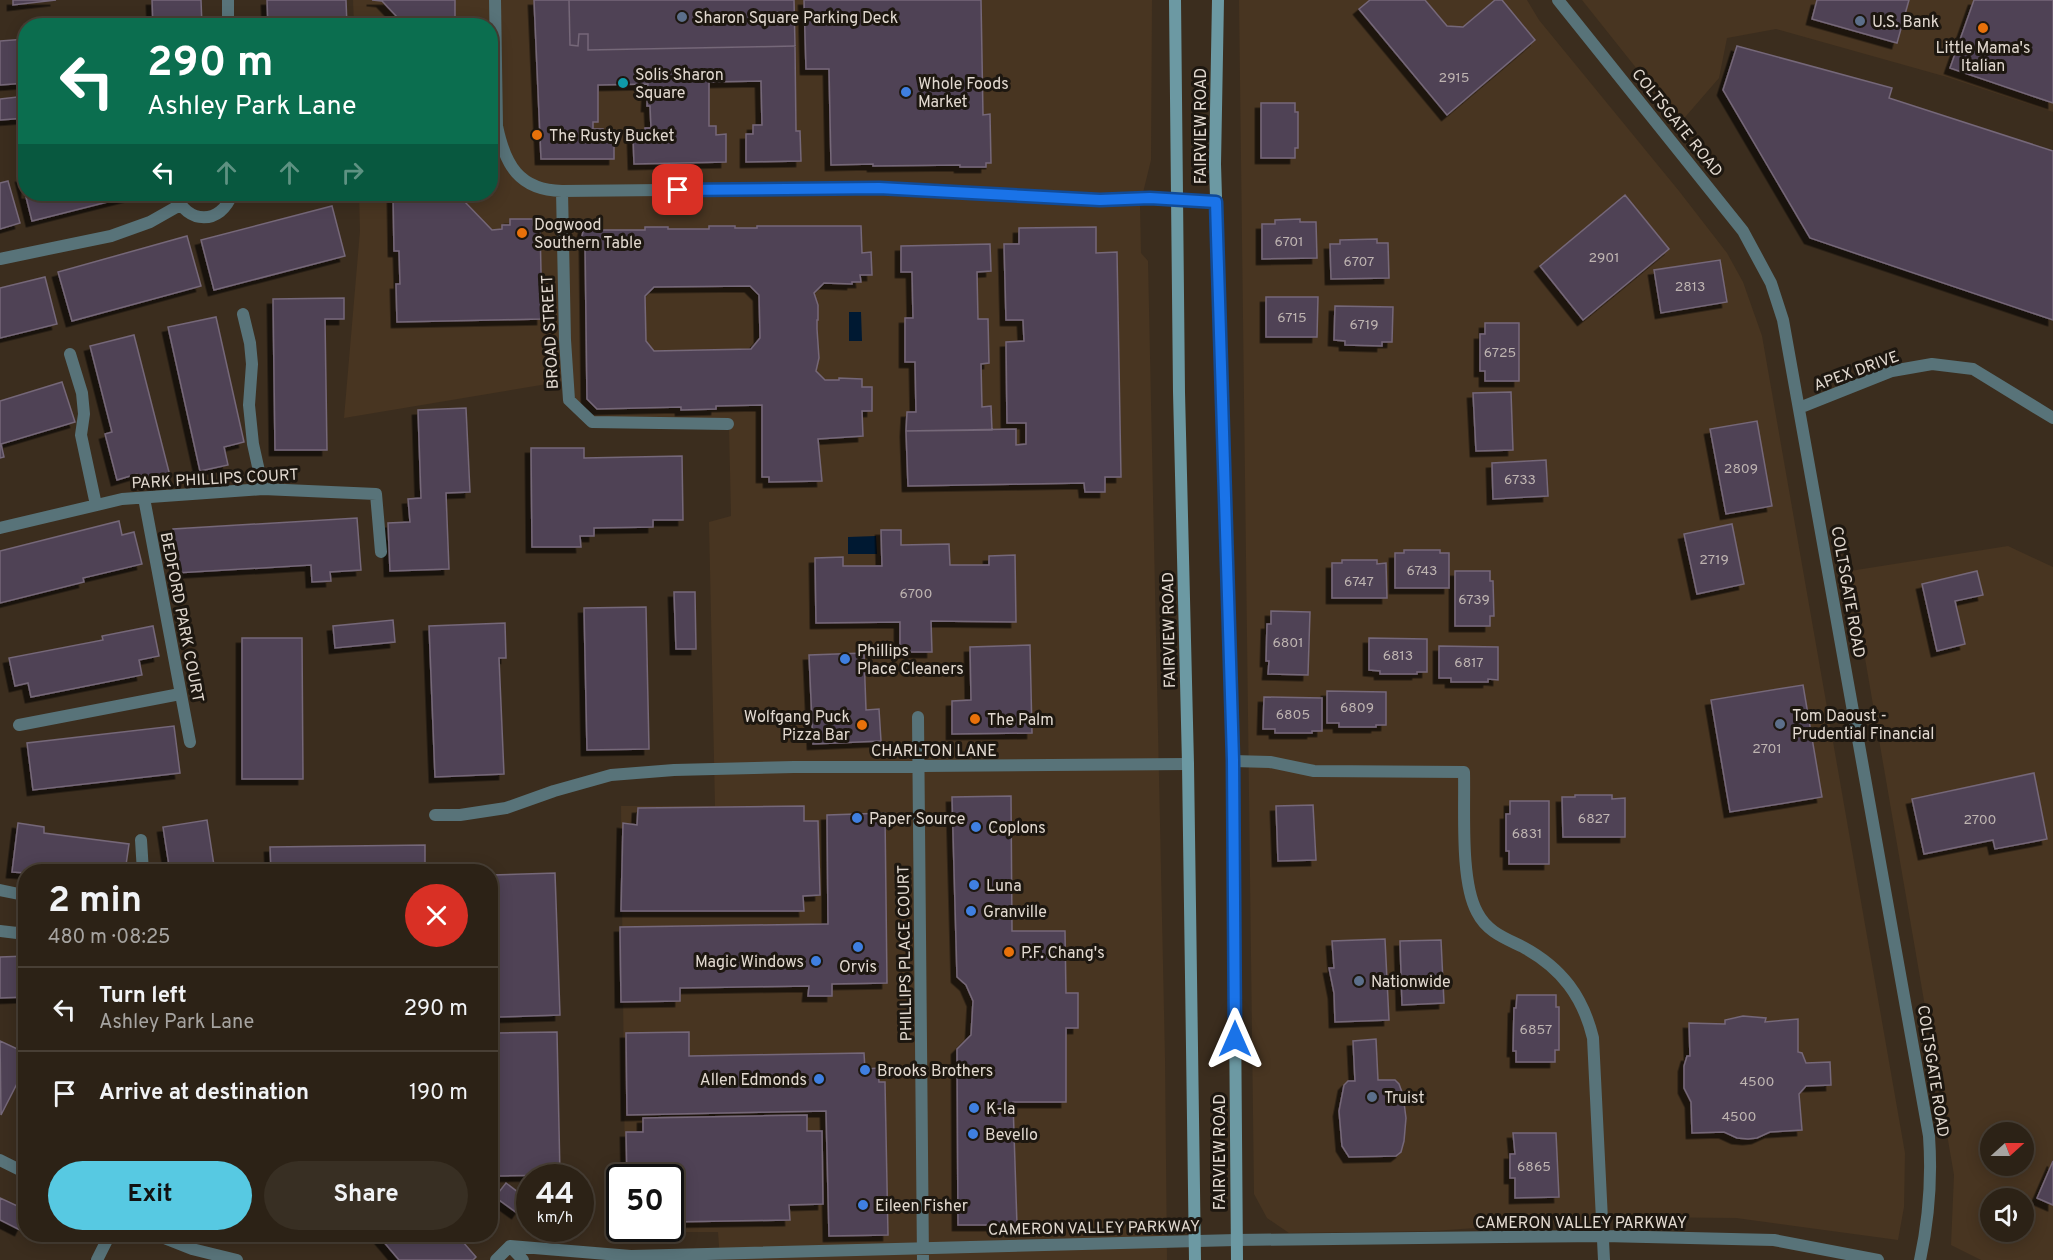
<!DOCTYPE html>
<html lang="en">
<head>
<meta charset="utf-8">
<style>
	body { margin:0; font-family:Overpass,sans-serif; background:#382f23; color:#f1f3f6; height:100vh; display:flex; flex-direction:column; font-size:22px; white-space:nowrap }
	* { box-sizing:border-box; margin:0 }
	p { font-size:20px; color:#a6a4a1 }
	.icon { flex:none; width:33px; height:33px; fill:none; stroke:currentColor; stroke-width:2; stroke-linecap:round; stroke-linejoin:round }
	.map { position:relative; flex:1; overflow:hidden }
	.details { position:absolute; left:18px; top:864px; width:480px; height:378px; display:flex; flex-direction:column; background:#2c2216; border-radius:24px; box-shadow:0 3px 15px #0003,0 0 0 2px #483f35 }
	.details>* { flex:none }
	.banner { position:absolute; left:18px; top:18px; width:480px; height:183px; border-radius:24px; box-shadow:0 3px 15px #0003,0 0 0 2px #483f35; background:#0b6e4f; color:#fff; overflow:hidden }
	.needle { width:39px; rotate:69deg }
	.controls { position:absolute; left:1980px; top:1122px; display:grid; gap:12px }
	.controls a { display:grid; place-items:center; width:54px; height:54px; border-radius:50%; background:#2c2216; box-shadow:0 3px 15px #0003,0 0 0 2px #483f35; font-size:30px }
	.speed { position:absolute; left:516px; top:1164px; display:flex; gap:12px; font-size:30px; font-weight:700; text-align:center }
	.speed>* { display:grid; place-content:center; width:78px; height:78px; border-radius:50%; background:#2c2216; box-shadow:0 3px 15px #0003,0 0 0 2px #483f35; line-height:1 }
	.speed small { font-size:15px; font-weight:400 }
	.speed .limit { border:3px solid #111; border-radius:9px; background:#fff; color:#111 }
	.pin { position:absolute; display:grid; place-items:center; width:51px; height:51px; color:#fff; margin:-26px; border-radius:12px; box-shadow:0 3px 9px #0006 }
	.me { position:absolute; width:66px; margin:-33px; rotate:0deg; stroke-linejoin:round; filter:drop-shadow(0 0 4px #0008) }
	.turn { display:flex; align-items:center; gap:21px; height:126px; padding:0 30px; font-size:27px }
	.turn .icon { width:78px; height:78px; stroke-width:2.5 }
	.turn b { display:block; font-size:42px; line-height:51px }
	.lanes { display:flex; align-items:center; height:57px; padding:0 30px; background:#0003; justify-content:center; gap:30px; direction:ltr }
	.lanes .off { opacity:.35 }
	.round { display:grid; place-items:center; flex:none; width:63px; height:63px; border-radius:32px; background:#382f23 }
	.overview { display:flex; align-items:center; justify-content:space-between; height:102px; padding:0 30px }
	h1 { font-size:36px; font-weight:700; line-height:45px }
	.action { display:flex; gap:12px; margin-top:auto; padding:12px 30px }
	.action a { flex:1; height:69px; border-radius:36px; background:#57c9e2; color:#111; font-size:24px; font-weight:700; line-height:69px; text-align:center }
	.action a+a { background:#382f23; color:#f1f3f6 }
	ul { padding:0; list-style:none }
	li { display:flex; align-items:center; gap:18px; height:84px; padding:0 30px; border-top:2px solid #483f35 }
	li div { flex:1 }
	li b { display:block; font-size:22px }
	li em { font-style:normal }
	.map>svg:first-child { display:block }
	.built { fill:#483521; fill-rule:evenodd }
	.water { fill:#001932 }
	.building { fill:#504354; stroke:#756779; stroke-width:1.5; fill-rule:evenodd; filter:url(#shadow) }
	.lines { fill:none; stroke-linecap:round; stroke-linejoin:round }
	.street { stroke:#587379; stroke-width:12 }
	.secondary { stroke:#6c99a3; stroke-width:12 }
	.route-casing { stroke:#114b97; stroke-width:15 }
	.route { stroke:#1a73e8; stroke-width:10 }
	.service-dot { fill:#5c6f8a; stroke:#1d1710; stroke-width:2 }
	.food-dot { fill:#e8710a; stroke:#1d1710; stroke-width:2 }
	.culture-dot { fill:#0f9aa8; stroke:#1d1710; stroke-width:2 }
	.shop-dot { fill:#3f7fe0; stroke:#1d1710; stroke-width:2 }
	.labels { text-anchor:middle; stroke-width:6; stroke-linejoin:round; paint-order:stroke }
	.number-label { font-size:14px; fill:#beb4b1 }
	.poi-label { font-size:16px; fill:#e2d9d0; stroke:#1d1710; text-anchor:start }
	.street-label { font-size:16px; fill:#e2d9d0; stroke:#1d1710 }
</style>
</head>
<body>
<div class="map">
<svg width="2053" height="1260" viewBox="0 0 2053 1260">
	<defs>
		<filter id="shadow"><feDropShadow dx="-5.5" dy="5.5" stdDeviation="0" flood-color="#0009"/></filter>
	</defs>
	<rect width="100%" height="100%" fill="#3b2d1e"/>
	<path class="built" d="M353,0h799l-1,160 -11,45 1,48 7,8 17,797 2,202h-447l-2,-28h-92v-3l44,-1v-50l-45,-1 -4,-371h94l-6,-284 22,-6 -2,-91 -142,-6 -22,-38 -221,37 16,-187 -1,-37h131v-168l-136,-1z
		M1239,0h288l12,20 140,171 48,62 16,29 19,54 143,817 -1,54 -6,33 -162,-22 -102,-1 -201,14 -144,2 -22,-15 -13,-24z
		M1582,0h471v112l-106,-35 -171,-48 -49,9 -8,40 -39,45z
		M2008,546l45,21v693h-72l-30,-15 3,-70 -104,-604zM1990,1132h34v34h-34zM1990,1198h34v34h-34z"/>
	<path class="water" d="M849,312h12l1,29h-13z
		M876,536l1,18h-29v-17z"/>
	<path class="building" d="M13,0h43l-43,5z
		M152,0h49l1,26h-49z
		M267,0h79l1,26h-79z
		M372,0h83v26h-63v-3h8l-1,-4 -17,-18z
		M534,0h35l1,45 8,1 1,-12h9v16l207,-4 1,85h4l1,30 -55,1v-28h7v-9h9l-1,-44 -52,1v44h7v9l10,-1v28l-92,2 -1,-28h12v-8h6l-1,-22h-3l1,-22 -50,1v37h-5v7h10v8h11v22h-73z
		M569,0h225l1,46 -207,4v-16h-9l-1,12 -8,-1z
		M804,0h177l2,115 7,-1 1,49h-5v4h-26v-2l-87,1v-2l-42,1 -2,-96h-23z
		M1370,0h55l22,26 16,1 32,-27h7l33,40 -88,75 -88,-106z
		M1817,0h92l-12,43 -85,-24z
		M1974,0h79v103l-103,-35z
		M26,39v44l-26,2v-44z
		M1737,46l155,42 -3,10 164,53v169l-243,-82 -87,-148z
		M26,96v22l-26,2v-21z
		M1261,103h34v9h3v36h-3v10h-34z
		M26,176v18h113l-107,27 -11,-44z
		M8,181l12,42 -20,6v-46z
		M374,194h89v6l29,30 10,-1v-4h8v-6h23v6h7l2,94 -145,3 -1,-38h4l-1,-33h-5l-1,-57z
		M1625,195l44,54 -86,71 -43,-54z
		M332,206l13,50 -131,34 -13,-50z
		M1300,219v3h16l1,36 -55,1v-35h13v-4z
		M591,225l9,5h45v-3h23v2h41v-3h26v2h22v-2h104l1,27 9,-1 1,23h-12l1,7h-9v2l-28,-1 -10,10 4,12v15h-1v9l2,29 -3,13 9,9h14v-2l23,1v8h10v24h-10l1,25 -45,3 4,42 -53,1v-5h-7v-72l-46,1v3l-35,1v-3l-84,2 -10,-10 -2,-157 -3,-6 2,-8zM750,286l9,9 1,40v3l-9,11 -97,2 -8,-10 -1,-45 9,-9z
		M1096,227v26l21,-1 4,225h-16v15h-20l-1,-9 -176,3 -2,-55 110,-2v16l10,-1v-21h-19l-1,-81 18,-1 -1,-21h-17l-2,-76h15v-16z
		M187,236l14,50 -129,35 -14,-49z
		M1377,239v4h11l1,35 -58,1 -1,-35h10v-4z
		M990,244l1,27 -14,1 1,47h10l1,44 -8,1 1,43 9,-1 1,24 -86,1 1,-19h9l-1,-50h-10v-44h8l-1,-46h-11v-26z
		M1720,260l7,42 -66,11 -7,-43z
		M45,277l12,47 -57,14v-50z
		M1266,297h52l-1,40h-51z
		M344,298v21h-19l2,131h-52l-2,-151z
		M1335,306l58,1 -1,35h-10v4l-37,-1v-4l-11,-1z
		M216,317l28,125 -20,5 4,18 -28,6 -32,-144z
		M1485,323h34v58h-34v-10h-5v-37h5z
		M134,335l36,141 -31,7 -2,-9 -20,6 -12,-46 7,-2 -22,-86z
		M62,382l13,40 -74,22 3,13 -4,1v-57z
		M1511,392l2,58 -37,1 -3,-58z
		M466,408l4,84 -24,1 3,76 -59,2 -2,-48 22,-1 -2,-23 13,-1 -3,-88z
		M1757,421l15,85 -46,8 -16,-85z
		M531,448h53v10l98,-2 1,64h-30v7l-59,1v8h-14l1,11h-49z
		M1546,460l2,36 -55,3 -1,-36z
		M357,518l4,52 -31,2 1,9 -19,1 -1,-17 -135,8 -3,-44z
		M119,521l3,14 12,-3 8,32 -59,14 1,4 -84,21v-52z
		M1732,524l12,60 -47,10 -13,-60z
		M881,530h20v15l48,-1 1,21h39v-9l26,-1 1,67 -85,-1 1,31h-32v-30l-84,1 -1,-65 28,-1v9h39z
		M1404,550h36v3h9v35h-54v-35h9z
		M1342,560h35v4l9,-1 1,35h-55v-35h10z
		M1455,571h35v10h3l1,35h-4v10h-35z
		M1977,571l6,24 -28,6 10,43 -28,7 -15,-67z
		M674,592h21l1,57h-20z
		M646,607l3,142 -62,1 -3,-142z
		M1271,611l39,1 -2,63 -40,-1 1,-13h-3l1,-37h4z
		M393,620l2,22 -60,6 -2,-22z
		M505,623l1,35h-7l5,116 -69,3 -6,-151z
		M153,626l6,30 -20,4 3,15 -111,22 -3,-14 -13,3 -6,-28 94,-18 -1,-4z
		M242,638h60l1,141h-61z
		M1369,638l58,1v33h-10v2h-37v-3l-11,-1z
		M1030,645l2,88 -80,1v-33l19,-1 -1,-53z
		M1439,646l59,1v33l-10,-1v3h-37v-4h-12z
		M864,653l2,57 13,-1 2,32 -68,3 -4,-89z
		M1803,685l19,112 -92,15 -19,-112z
		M1327,691l59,1v33h-10v2h-37v-4h-12z
		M1264,697l58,1v33h-10v2h-37v-4h-12z
		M174,726l6,47 -147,17 -6,-47z
		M2034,773l13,66 -52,10 -2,-9 -69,14 -12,-55z
		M1575,795h37v4l13,-1v39h-62l-1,-40h13z
		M1011,796l1,135h53l1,62h12v35h-12v74h-53l4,123h-59l-1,-176 14,-14 2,-34 -7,-16 -9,-8 -5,-180z
		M1510,801h39v63h-40v-13h-3v-37h4z
		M1313,805l3,55 -38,1 -2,-55z
		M804,806v15h14l2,74 -17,1 1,15h-183l2,-88 14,2 1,-17z
		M885,813l2,170 -55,1v12h-24l1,-10 -129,2v13l-59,1 -1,-75 208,-3 -1,-109z
		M207,820l8,52h-45l-7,-45z
		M18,823l26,4v6l85,11 -4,28h-99v1l-14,-1z
		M425,845v27h-163v-2h9l-1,-23z
		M555,873l5,142 -61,2 -6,-142z
		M1385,939l4,81 -54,2 -1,-29 -5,-25h5l-2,-27z
		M1441,940l3,63 -42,2 -2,-64z
		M26,956v41l-26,1v-41z
		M1517,995h39v12h3v43h-4v12h-39v-11h-3l1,-43h2z
		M1743,1016l23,2 -1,4 33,-3v33l4,1 4,10 24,-1 1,23 -25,1 -7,8 3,36 -32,2 -13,6 -9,1 -11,-1 -13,-6 -32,1 -1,-31 -7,-14v-22l3,-10h3l-1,-33 36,1v-4z
		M557,1032l3,143 -62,1 -3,-143z
		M689,1032v24l175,-3 1,16 13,-1 1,14h6l3,153 -59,1 -3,-125 -199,4 -1,-82z
		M1376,1039l2,41h17l4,4 4,11 3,23 -2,23 -3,11 -5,4 -47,1 -7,-11 -3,-35 5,-26 4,-4h7l-2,-40z
		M0,1041l26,12v13l-25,49z
		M807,1115v16h15l1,73 -34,1 1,15 -120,2v-44h-43l-1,-46h17v-14z
		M1513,1133h43l3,64 -44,1v-20h-5v-24h5z
		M2053,1161v44l-16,-7z
		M506,1183l21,16 -10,14 -22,-16z
		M0,1198l26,12v8l-6,12 -20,-10z
		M377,1234h79l20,23 -3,3h-74z"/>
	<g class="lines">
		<path class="street" d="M495,0l2,126c8,39 22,64 65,65l317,-3 221,12 51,-3 65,6
			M1558,0l185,231 28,52 12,37 146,816c3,42 0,82 -9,124
			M228,26v-26
			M562,191l3,149 4,60 23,22 136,2
			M175,194c12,31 46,31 57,0
			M0,259l111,-23 39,-14 30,-17
			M243,314l7,29 2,21 -3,41 4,39 10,45
			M70,354l12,39 2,21 -3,21 15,70
			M1799,408l93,-37 40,-7 41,5 80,49
			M144,498l46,244
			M0,528l122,-29 141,-10 113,5 5,58
			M918,717l5,543
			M19,725l161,-31
			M1233,761l37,1 44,9 150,1c1,37 -4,109 13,140 10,20 28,26 46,35 39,21 60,50 70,91l11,222
			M435,815h25l46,-7 48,-17 57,-16 63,-5 120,-3 394,-3
			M141,840l2,32
			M0,890l19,4 7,5
			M0,931l17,2 9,-5
			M0,1160l26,13
			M154,1234l38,15 45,11
			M97,1260l13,-26
			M496,1260l14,-14
			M523,1260l-13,-14 121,10 605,-16 368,-4 170,4 104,20"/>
		<path class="secondary" d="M1175,0l4,392 9,372 7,496
			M1218,0l-3,164 18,597 4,499"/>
	</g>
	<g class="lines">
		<g class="route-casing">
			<path id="route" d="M678,190l201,-2 221,12 50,-2 66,4 17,558 2,279"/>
		</g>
		<use href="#route" class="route"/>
	</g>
	<g class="service-dot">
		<circle cx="682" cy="17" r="6"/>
		<circle cx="1860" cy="21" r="6"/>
		<circle cx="1780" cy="724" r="6"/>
		<circle cx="1359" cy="981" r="6"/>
		<circle cx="1372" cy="1097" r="6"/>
	</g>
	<g class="food-dot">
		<circle cx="1983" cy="28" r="6"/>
		<circle cx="537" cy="135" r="6"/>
		<circle cx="522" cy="233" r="6"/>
		<circle cx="975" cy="719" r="6"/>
		<circle cx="862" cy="725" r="6"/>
		<circle cx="1009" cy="952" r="6"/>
	</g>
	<circle class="culture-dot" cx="623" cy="83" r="6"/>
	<g class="shop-dot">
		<circle cx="906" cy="92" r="6"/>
		<circle cx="845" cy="659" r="6"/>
		<circle cx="857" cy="818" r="6"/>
		<circle cx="976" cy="827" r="6"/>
		<circle cx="974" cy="885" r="6"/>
		<circle cx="971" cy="911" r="6"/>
		<circle cx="858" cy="947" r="6"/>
		<circle cx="816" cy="961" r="6"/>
		<circle cx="865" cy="1070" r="6"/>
		<circle cx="819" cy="1079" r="6"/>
		<circle cx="974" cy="1108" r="6"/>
		<circle cx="973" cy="1134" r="6"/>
		<circle cx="863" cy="1205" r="6"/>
	</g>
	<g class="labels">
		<g class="number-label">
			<text x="1454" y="82">2915</text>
			<text x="1289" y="246">6701</text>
			<text x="1604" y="262">2901</text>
			<text x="1359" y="266">6707</text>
			<text x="1690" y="291">2813</text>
			<text x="1292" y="322">6715</text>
			<text x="1364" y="329">6719</text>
			<text x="1500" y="357">6725</text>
			<text x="1741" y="473">2809</text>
			<text x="1520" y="484">6733</text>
			<text x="1714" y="564">2719</text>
			<text x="1422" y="575">6743</text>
			<text x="1359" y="586">6747</text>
			<text x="916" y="598">6700</text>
			<text x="1474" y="604">6739</text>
			<text x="1288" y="647">6801</text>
			<text x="1398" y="660">6813</text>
			<text x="1469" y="667">6817</text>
			<text x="1357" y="712">6809</text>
			<text x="1293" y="719">6805</text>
			<text x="1767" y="753">2701</text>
			<text x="1594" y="823">6827</text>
			<text x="1980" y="824">2700</text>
			<text x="1527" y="838">6831</text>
			<text x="1536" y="1034">6857</text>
			<text x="1757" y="1086">4500</text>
			<text x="1739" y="1121">4500</text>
			<text x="1534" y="1171">6865</text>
		</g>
		<g class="poi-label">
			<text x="694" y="23">Sharon Square Parking Deck</text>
			<text x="1872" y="27">U.S. Bank</text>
			<text x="1983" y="53" text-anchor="middle">Little Mama's<tspan x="1983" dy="18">Italian</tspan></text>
			<text x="635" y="80">Solis Sharon<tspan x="635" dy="18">Square</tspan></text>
			<text x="918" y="89">Whole Foods<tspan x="918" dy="18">Market</tspan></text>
			<text x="549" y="141">The Rusty Bucket</text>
			<text x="534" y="230">Dogwood<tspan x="534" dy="18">Southern Table</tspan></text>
			<text x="857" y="656">Phillips<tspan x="857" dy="18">Place Cleaners</tspan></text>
			<text x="1792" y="721">Tom Daoust -<tspan x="1792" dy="18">Prudential Financial</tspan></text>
			<text x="850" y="722" text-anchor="end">Wolfgang Puck<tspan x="850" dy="18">Pizza Bar</tspan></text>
			<text x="987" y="725">The Palm</text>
			<text x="869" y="824">Paper Source</text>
			<text x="988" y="833">Coplons</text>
			<text x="986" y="891">Luna</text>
			<text x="983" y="917">Granville</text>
			<text x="1021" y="958">P.F. Chang's</text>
			<text x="804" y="967" text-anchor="end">Magic Windows</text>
			<text x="858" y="972" text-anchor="middle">Orvis</text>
			<text x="1371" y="987">Nationwide</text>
			<text x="877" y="1076">Brooks Brothers</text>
			<text x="807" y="1085" text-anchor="end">Allen Edmonds</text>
			<text x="1384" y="1103">Truist</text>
			<text x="986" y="1114">K-la</text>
			<text x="985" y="1140">Bevello</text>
			<text x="875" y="1211">Eileen Fisher</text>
		</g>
		<g class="street-label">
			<text transform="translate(1678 122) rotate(51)" y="6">COLTSGATE ROAD</text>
			<text transform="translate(1200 126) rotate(-90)" y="6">FAIRVIEW ROAD</text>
			<text transform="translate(549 332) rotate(-93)" y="6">BROAD STREET</text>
			<text transform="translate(1856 370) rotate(-20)" y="6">APEX DRIVE</text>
			<text transform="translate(215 478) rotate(-3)" y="6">PARK PHILLIPS COURT</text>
			<text transform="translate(1849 592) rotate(80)" y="6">COLTSGATE ROAD</text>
			<text transform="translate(183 617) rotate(79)" y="6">BEDFORD PARK COURT</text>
			<text transform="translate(1168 630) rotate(-91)" y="6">FAIRVIEW ROAD</text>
			<text x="934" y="756">CHARLTON LANE</text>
			<text transform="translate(904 953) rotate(-91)" y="6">PHILLIPS PLACE COURT</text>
			<text transform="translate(1934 1071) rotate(81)" y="6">COLTSGATE ROAD</text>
			<text transform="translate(1219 1152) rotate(-90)" y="6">FAIRVIEW ROAD</text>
			<text x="1581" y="1228">CAMERON VALLEY PARKWAY</text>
			<text transform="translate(1094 1227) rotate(-1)" y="6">CAMERON VALLEY PARKWAY</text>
		</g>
	</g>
</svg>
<div class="controls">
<a><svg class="needle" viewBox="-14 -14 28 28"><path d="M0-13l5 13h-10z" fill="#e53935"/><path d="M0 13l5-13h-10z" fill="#a6a4a1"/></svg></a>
<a><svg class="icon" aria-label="sound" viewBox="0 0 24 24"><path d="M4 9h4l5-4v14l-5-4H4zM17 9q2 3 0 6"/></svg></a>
</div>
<div class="speed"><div>44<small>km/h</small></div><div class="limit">50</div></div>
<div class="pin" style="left:678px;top:190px;background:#d93025"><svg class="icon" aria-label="arrive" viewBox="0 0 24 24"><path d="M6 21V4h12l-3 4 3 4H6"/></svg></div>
<svg class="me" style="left:1235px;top:1039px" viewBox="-20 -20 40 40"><path d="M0-17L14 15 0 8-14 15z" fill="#1a73e8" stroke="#fff" stroke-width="4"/></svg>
<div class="banner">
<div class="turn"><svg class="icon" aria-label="left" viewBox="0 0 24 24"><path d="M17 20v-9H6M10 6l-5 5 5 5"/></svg><div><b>290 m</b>Ashley Park Lane</div></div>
<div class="lanes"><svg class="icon" aria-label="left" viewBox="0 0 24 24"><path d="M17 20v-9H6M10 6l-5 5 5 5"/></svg><svg class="icon off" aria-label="ahead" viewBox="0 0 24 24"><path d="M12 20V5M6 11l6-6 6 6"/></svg><svg class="icon off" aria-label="ahead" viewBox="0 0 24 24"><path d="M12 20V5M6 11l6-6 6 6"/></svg><svg class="icon off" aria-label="right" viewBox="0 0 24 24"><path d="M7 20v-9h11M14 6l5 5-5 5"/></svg></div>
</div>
<section class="details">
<div class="overview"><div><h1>2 min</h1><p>480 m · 08:25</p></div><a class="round" style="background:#d93025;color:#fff"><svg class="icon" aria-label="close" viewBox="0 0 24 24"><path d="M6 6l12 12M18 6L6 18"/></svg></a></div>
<ul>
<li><svg class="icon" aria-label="left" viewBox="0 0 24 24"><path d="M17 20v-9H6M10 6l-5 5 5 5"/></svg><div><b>Turn left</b><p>Ashley Park Lane</p></div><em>290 m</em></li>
<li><svg class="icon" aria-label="arrive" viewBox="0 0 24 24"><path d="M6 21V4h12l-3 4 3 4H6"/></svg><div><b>Arrive at destination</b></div><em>190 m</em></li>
</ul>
<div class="action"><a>Exit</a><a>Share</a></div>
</section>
</div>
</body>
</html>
